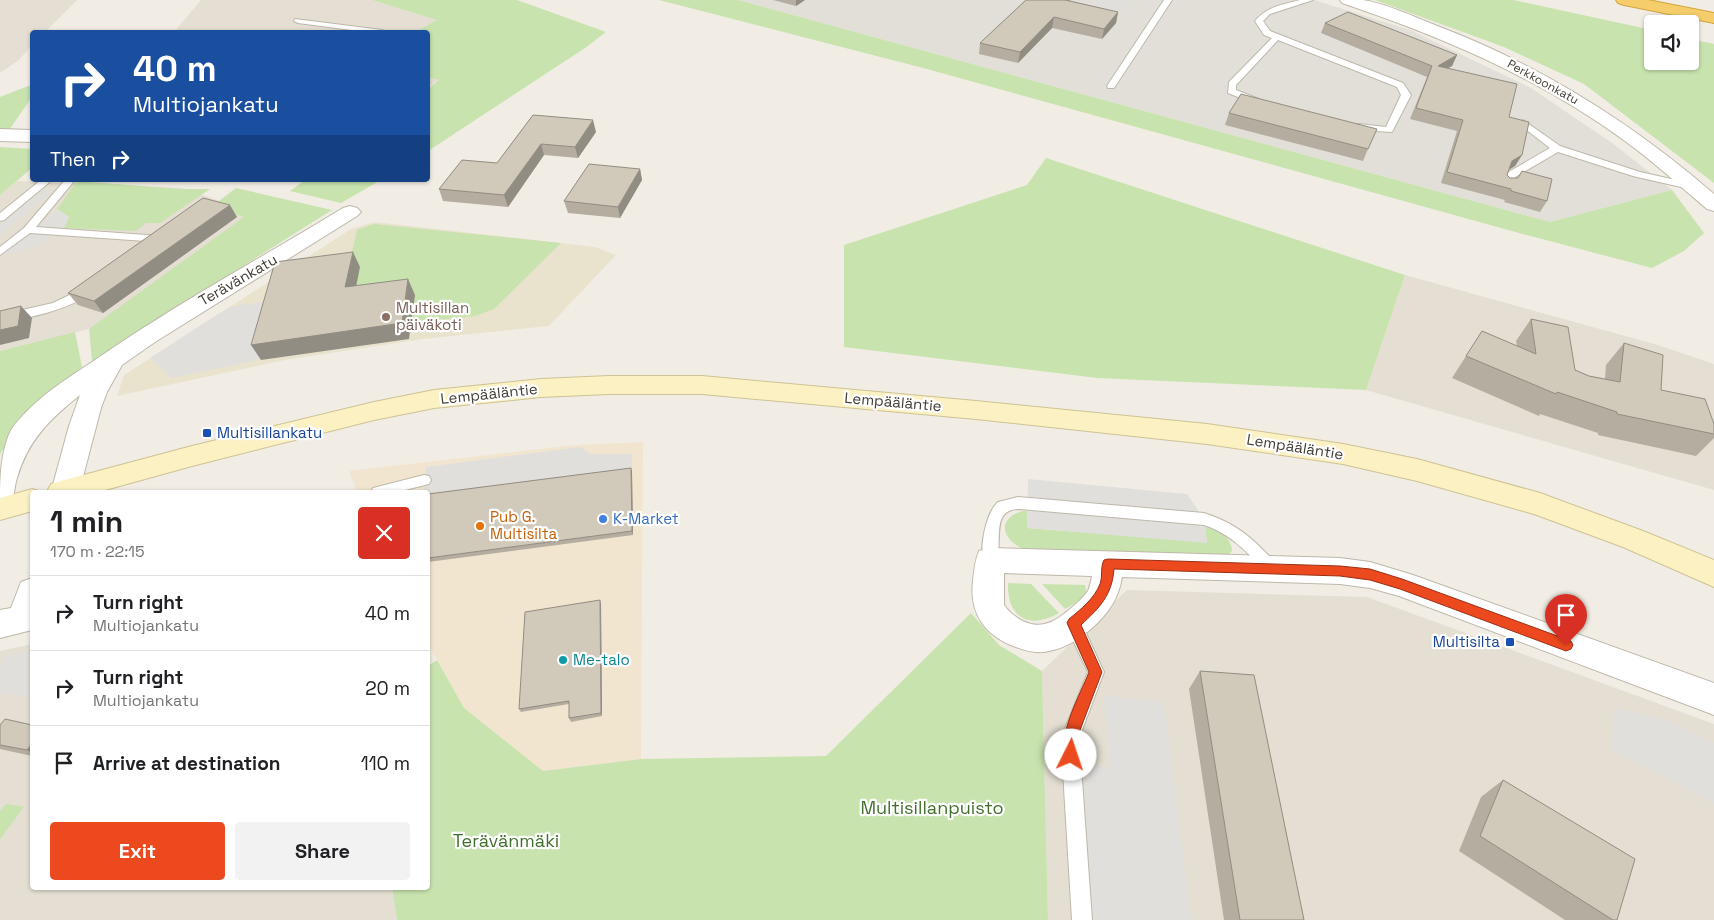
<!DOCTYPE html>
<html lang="en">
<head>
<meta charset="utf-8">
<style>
	body { margin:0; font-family:"Space Grotesk",sans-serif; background:#f2f2f2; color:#202124; height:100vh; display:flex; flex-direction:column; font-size:19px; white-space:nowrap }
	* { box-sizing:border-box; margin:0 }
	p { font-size:16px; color:#757577 }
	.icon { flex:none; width:28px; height:28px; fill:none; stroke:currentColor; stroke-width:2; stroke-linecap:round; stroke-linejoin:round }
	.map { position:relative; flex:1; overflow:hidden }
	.side { position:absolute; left:30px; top:490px; width:400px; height:400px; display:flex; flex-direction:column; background:#fff; border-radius:5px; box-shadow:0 1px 4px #0004 }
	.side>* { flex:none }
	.banner { position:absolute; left:30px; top:30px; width:400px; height:152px; border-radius:5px; box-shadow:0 1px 4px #0004; background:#1a4fa0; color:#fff; overflow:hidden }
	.tools { position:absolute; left:1644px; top:15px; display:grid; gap:10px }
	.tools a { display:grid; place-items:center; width:55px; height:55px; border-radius:5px; background:#fff; box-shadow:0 1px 4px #0004; font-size:25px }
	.pin { position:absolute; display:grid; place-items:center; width:42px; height:42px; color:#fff; margin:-51px -21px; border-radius:50% 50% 50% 0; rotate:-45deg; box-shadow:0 0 5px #0007 }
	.pin .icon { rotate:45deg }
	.me { position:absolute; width:55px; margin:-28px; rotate:4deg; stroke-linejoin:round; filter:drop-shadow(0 0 4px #0008) }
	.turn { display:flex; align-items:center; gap:18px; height:105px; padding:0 20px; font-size:22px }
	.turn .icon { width:65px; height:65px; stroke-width:2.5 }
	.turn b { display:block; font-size:35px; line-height:42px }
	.then { display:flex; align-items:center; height:48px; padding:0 20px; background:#0003; gap:10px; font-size:19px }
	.round { display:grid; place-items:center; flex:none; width:52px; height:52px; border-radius:5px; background:#f2f2f2 }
	.overview { display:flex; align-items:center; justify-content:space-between; height:85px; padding:0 20px }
	h1 { font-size:30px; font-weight:600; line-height:38px }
	.action { display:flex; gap:10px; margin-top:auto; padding:10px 20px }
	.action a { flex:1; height:58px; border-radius:5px; background:#ec491f; color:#fff; font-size:20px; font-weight:600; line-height:58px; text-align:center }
	.action a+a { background:#f2f2f2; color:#202124 }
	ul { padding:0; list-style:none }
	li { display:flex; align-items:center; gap:15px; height:75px; padding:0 20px; border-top:1px solid #e0e0e0 }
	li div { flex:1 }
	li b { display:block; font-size:19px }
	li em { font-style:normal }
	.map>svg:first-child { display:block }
	.residential { fill:#e4dfd2 }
	.commercial { fill:#f2e5cf }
	.industrial { fill:#e2dfd9 }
	.education { fill:#e9e3ce }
	.green { fill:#c8e3ae }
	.parking { fill:#e1dfdc }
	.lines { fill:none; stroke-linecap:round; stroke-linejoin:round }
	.service-casing { stroke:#beb8aa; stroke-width:2 }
	.minor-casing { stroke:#beb8aa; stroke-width:2 }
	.secondary-casing { stroke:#cec296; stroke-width:2 }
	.motorway-casing { stroke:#d3a43b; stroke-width:2 }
	.service { fill:#fff; fill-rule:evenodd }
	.minor { fill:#fff; fill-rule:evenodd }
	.secondary { fill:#fbf1c3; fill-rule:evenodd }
	.motorway { fill:#f5ce6b; fill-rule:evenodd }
	.wall { fill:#b4ada0 }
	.shaded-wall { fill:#928d82 }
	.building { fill:#d1c9ba; stroke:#928d82 }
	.route { fill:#ec491f; stroke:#992f14 }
	.education-dot { fill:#8d6e63; stroke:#fff; stroke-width:2 }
	.transit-dot { fill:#1a4fb4; stroke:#fff; stroke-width:2 }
	.shop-dot { fill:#3f7fe0; stroke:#fff; stroke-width:2 }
	.food-dot { fill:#e8710a; stroke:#fff; stroke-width:2 }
	.culture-dot { fill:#0f9aa8; stroke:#fff; stroke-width:2 }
	.labels { text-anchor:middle; stroke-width:4.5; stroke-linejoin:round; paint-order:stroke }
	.far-street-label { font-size:12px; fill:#423d34; stroke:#fff }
	.street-label { font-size:15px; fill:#423d34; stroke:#fff }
	.education-label { font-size:15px; fill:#785e54; stroke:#fff; text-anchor:start }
	.transit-label { font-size:15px; fill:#164399; stroke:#fff; text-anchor:start }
	.food-label { font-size:15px; fill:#c56008; stroke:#fff; text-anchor:start }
	.shop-label { font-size:15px; fill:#366cbe; stroke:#fff; text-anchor:start }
	.culture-label { font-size:15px; fill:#0d838f; stroke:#fff; text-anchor:start }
	.near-park-label { font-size:18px; fill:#416f2c; stroke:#fff }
</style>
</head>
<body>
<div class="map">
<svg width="1714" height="920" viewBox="0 0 1714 920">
	<rect width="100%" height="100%" fill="#f1ede4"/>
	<path class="residential" d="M0,0h77l-32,32h-13v13l-13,15 -19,13z
		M201,0h171l123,37 -67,51v-56h-254z
		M17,181l165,7 77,26 -154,111 -105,26v-156z
		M1405,275l253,70 56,19v126l-348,-100z
		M1127,590l240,7 347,127v196h-666l-6,-249z
		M32,644v244h360l5,32h-397v-269z"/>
	<path class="commercial" d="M643,442l-2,317 -98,12 -79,-63 -36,-64v-152h-71l-8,-21 225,-26z"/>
	<path class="industrial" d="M738,0h576l96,30 121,58 84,57 57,45 -122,32z"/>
	<path class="education" d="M375,222l220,25 21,8 -67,71 -126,13 -138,21 -168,36 7,-21 227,-146z"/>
	<path class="green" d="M372,0h145l89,32 -21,16 -157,103v-62l11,-9 -11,-3v-45h-12l21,-12z
		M659,0h79l812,222 122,-32 32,43 -20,18 -32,17 -133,-35 -592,-164z
		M1375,0h138l139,30v31h38v-22l24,5v139l-130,-99 -80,-37z
		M28,86h4v11l-23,33h-9v-33z
		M0,147l32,2v19l-32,27z
		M1046,158l359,117 -39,115 -269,-12 -253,-31v-102l183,-60z
		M305,180h76l-40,23 -51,-12z
		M77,181l104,8h29l-50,34h-14l-10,8 -72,-3 5,-11 -12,-8z
		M236,188l96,22 -240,151 -3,-32 155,-112 -33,-10z
		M374,224l187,19 -67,66 -19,7 -64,7 3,-28 -61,7 -5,-33 9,-39z
		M75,332l7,35 -50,40 -32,47v-103z
		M1022,511h5l1,17 179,14 -2,-15c13,4 27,9 27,24l-3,3 -6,1 -194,-4c-23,-7 -37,-30 -7,-40z
		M1008,583l23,1 28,29c-30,17 -52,5 -51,-30z
		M1042,584l43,1 2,10 -6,5 -16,9z
		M971,613l28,32 43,26 6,249h-651l-5,-32h36v-222l9,-6 27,48 79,63 98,-12 185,-3z
		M6,804l18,3 -24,32v-28z"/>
	<path class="parking" d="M1093,0h39l-13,14 -32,-7z
		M44,189h11l-55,46v-10z
		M57,209l12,8 -7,15 -38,19 -22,4z
		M267,301l-4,42 -5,17 -87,18 -21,-20 79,-51z
		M580,447l11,7h41v16l-204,24 -5,-2 3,-25z
		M1028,479l159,15 17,25 3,24 -180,-15z
		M32,651v46l-32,-4v-25l5,-12z
		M1104,696l60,6 27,218h-101l-11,-156 31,3z
		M1615,708l53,12 46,23v61l-52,-29 -51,-25z"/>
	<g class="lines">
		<g class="service-casing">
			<path id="service" d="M1164,0h8l-58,88h-6l-1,-2z
				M1300,0h13l-43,14 -7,7 7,10 133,52 8,12 -19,37 -33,-2 -5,-3 5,-3 27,3 15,-32 -4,-8 -119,-47 -42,45v5l23,9v4h-6l-25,-10 1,-11 43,-44 -8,-3 -9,-14c12,-15 28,-16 45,-21z
				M295,19l87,11 4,2h-19l-69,-9 -4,-2z
				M1523,120l37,26 80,26 58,13 1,2 -5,3 -61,-14 -75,-24 -43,25 -4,10h-8l-1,-2 5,-12 43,-25 -30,-23 -2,-2z
				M41,180h11l-48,40 -4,1v-8z
				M65,180h10l-39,47 124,9 5,3 -5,3 -130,-9 -30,22v-8l24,-19z
				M88,286l6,4 -2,3c-28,18 -59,24 -92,30v-8l53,-12z
				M424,475l5,1 2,4 -2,4 -32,8h-26l2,-4z
				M1018,497l186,16c25,8 42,19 60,38 6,6 12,11 16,18l-3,4 -5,2 -5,-2c-19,-20 -36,-39 -63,-48l-184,-16c-32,0 -15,36 -25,55l-5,2 -5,-2c-7,-13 1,-52 13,-62z
				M1073,616l6,2 25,54 -25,66 13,182h-20l-11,-182 27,-66 -23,-49 2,-5z"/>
		</g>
		<g class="minor-casing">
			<path id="minor" d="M1340,0c8,0 16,0 23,0 21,3 52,17 72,25 103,39 196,97 279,169v17l-7,-2c-27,-23 -53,-47 -82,-68 -86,-63 -182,-104 -283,-138z
				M0,129l32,1v12l-32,-1z
				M350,206l7,2 4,4 -4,4 -202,126 -33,23 -15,27 -6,16 -22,84h-28l18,-66 11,-31c-30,24 -52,45 -63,83 -3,9 -2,17 -7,26l-10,3c0,-26 0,-54 11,-77 22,-31 56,-51 87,-72 78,-54 163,-100 245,-150z
				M990,548l350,10 30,4 43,13 301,108v32l-315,-119 -29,-8 -30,-4 -218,-7c-3,21 -14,37 -30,51 -13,11 -26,20 -43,23 -11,3 -23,0 -33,-4 -31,-11 -47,-34 -43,-66 1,-11 2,-20 6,-30zM1004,573l88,3c-1,5 -2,10 -4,15 -6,9 -29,29 -40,32 -16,6 -35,-5 -44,-18z
				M32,578v52l-32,8v-28l11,-2 10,-26z"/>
		</g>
		<g class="secondary-casing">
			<path id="secondary" d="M609,376h93l274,25 231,23 136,20 74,15 123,34 103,38 71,29v27l-91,-40 -89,-33 -117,-33 -74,-17 -136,-20 -231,-25 -274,-25h-93l-68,3 -107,11 -60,12 -182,46 -94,26h-51l4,-8 10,-3 131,-35 182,-44 60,-12 107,-11z
				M32,489l10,3h-10v19l-32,9v-22z"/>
		</g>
		<g class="motorway-casing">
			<path id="motorway" d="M1616,0h32l66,13v10l-90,-18 -6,-2z"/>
		</g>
		<use href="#service" class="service"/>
		<use href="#minor" class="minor"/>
		<use href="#secondary" class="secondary"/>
		<use href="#motorway" class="motorway"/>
	</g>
	<path class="wall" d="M773,0h32l-9,6z
		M1026,0h45l-1,1 48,11 -2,11 -14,16 -50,-11 -34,35 -39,-9 1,-11z
		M1325,23l132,32 -5,11 -4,2 61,49 13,38 -7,11 -6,4 -2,5 3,3 37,23 -7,11 -36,-10 1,-2 -64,-17 16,-52 -47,-12 17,-42 -106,-44z
		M1229,113l139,36 -5,12 -138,-36z
		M533,115l63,17 -18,26 -34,-3 -36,52 -65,-6 -4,-12 58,-26z
		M640,169l2,11 -22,38 -52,-5 -4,-12z
		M237,217l-134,96 -25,-8 -10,-12z
		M1531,319l44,51 14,6 16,3 1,-14 18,-22 37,47 53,34v14l-18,18 -98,-21v-2l-58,-19 -1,2 -87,-38 30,-47 35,15 -1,-5z
		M631,468l1,4 1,63 -205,27v-68z
		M601,604l1,112 -31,6 -2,-4v-14l-48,8 -2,-3z
		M1200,671l104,249h-80l-35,-231z
		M0,725h32v31l-32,-7z
		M1503,780l114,140h-52l-106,-69 22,-54z"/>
	<path class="shaded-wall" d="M796,0h9l-9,6z
		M1118,12l-2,11 -14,16 2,-10z
		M1054,17l-2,11 -34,35 2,-11z
		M1457,55l-5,11 -20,10 6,-10z
		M593,120l3,12 -18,26 -3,-11z
		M541,144l3,11 -36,52 -4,-12z
		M1522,155l-7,11 -10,6 7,-11z
		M640,169l2,11 -22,38 -2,-11z
		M230,205l7,12 -134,96 -9,-12z
		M353,252l7,15 -7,35 -8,-15z
		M408,279l7,16 -6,44 -148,21 -10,-15z
		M21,306l11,12 -3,20 -29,7v-15z
		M631,468l1,4 1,63 -1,-4z
		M600,600l1,4 1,112 -1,-3z
		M32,744v9l-5,-3z"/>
	<path class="building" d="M1026,0h39l53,12 -14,17 -50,-12 -34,35 -40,-9z
		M1348,12l109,43 -19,11 79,18 -8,33 20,5 -7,33 -10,6 -5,14 3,3h8l4,-7 30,8 -5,22 -36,-10v-2l-64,-17 16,-52 -47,-12 16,-42 -107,-43z
		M1241,94l136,35 -9,20 -139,-36z
		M533,115l60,5 -18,27 -34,-3 -37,51 -65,-6 23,-29 35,3z
		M589,164l51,5 -22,38 -54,-6z
		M203,198l27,7 -136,96 -26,-8z
		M353,252l-8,35 63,-8 -6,44 -151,22 24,-83z
		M21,306l-3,20 -18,4v-19z
		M1531,319l37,8 7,43 14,6 31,6 4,-39 39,12 -2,35 44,9 9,25v10l-97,-20v-2l-60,-20 -1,2 -90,-38 16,-25 54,23z
		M631,468l1,63 -204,27v-64z
		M600,600l1,113 -32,5v-17l-50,8 6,-97z
		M1200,671l54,4 50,245h-64z
		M5,719l27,6v19l-5,6 -27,-5v-20z
		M1503,780l132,79 -18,61h-4l-133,-84z"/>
	<path class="route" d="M1108,559l232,7 30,3 32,10 169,62 2,4 -2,4 -5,2 -166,-62 -30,-9 -30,-4 -226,-7c-2,27 -15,39 -33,56l21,47 -25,66 2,17 -2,5 -6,2 -5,-2c-10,-23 14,-65 23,-88l-22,-49 2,-4c12,-10 25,-20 31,-35 3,-8 0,-16 4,-24z"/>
	<circle class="education-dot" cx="386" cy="317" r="5"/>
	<g class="transit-dot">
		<rect x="202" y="428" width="10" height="10" rx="2.5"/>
		<rect x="1505" y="637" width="10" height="10" rx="2.5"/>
	</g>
	<circle class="shop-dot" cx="603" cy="519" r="5"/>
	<circle class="food-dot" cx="480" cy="526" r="5"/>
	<circle class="culture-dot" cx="563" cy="660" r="5"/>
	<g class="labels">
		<g class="far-street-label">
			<text transform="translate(1543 82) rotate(29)" y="4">Perkkoonkatu</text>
		</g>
		<g class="street-label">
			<text transform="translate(238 280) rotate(-30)" y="5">Terävänkatu</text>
			<text transform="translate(489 394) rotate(-6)" y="5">Lempääläntie</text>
			<text transform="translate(893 402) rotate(5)" y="5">Lempääläntie</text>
			<text transform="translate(1295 447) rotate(9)" y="5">Lempääläntie</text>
		</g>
		<g class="education-label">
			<text x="396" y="313">Multisillan<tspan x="396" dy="17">päiväkoti</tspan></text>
		</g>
		<g class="transit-label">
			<text x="217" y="438">Multisillankatu</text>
			<text x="1500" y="647" text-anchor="end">Multisilta</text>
		</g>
		<g class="food-label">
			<text x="490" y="522">Pub G.<tspan x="490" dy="17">Multisilta</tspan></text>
		</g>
		<g class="shop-label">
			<text x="613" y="524">K-Market</text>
		</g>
		<g class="culture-label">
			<text x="573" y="665">Me-talo</text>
		</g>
		<g class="near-park-label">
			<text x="932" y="814">Multisillanpuisto</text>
			<text x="506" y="847">Terävänmäki</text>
		</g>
	</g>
</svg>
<div class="tools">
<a><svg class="icon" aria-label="sound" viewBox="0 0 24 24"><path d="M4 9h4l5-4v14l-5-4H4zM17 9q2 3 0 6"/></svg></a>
</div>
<div class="pin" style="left:1566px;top:645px;background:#d93025"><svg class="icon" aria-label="arrive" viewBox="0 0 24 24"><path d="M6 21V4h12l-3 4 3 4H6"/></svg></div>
<svg class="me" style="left:1071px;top:755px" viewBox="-20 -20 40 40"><circle r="19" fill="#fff"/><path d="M0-13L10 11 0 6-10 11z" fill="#ec491f"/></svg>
<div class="banner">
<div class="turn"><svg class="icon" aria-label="right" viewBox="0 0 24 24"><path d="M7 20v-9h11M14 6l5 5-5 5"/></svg><div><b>40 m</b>Multiojankatu</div></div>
<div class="then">Then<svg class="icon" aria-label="right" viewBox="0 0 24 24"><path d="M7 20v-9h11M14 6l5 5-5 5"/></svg></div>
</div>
<section class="side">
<div class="overview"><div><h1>1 min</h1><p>170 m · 22:15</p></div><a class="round" style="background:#d93025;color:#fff"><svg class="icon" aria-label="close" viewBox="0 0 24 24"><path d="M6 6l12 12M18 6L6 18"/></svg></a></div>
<ul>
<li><svg class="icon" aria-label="right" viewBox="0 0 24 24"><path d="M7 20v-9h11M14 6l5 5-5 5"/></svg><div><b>Turn right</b><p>Multiojankatu</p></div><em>40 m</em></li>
<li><svg class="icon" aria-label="right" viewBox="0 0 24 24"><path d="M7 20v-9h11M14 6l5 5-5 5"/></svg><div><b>Turn right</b><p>Multiojankatu</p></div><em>20 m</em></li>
<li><svg class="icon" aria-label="arrive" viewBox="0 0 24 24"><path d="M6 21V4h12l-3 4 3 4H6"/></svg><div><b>Arrive at destination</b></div><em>110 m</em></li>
</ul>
<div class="action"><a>Exit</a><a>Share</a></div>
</section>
</div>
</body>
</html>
